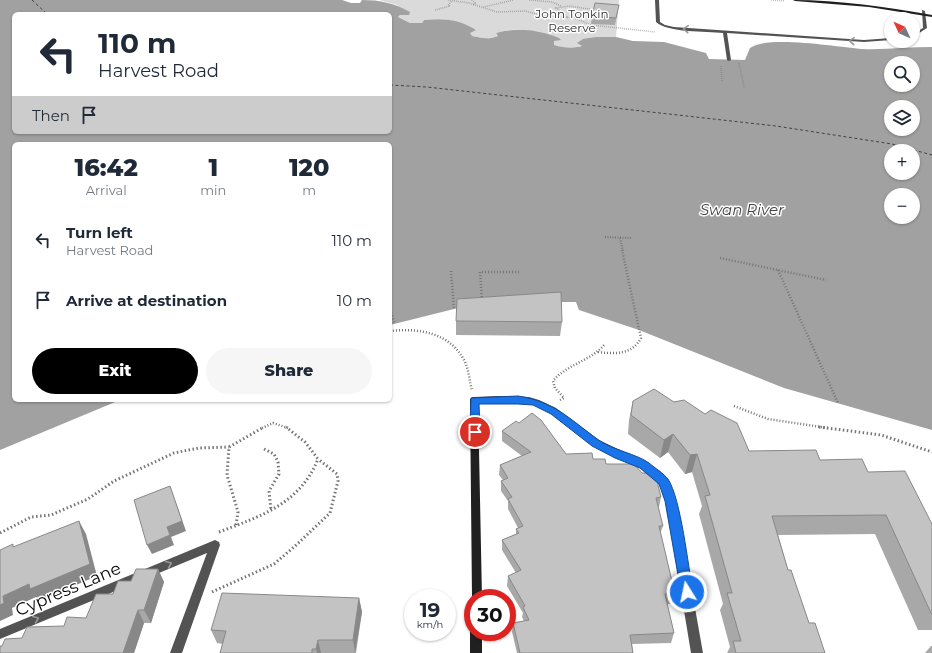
<!DOCTYPE html>
<html lang="en">
<head>
<meta charset="utf-8">
<style>
	body { margin:0; font-family:Montserrat,sans-serif; background:#f6f6f7; color:#1f2937; height:100vh; display:flex; flex-direction:column; font-size:15px; white-space:nowrap }
	* { box-sizing:border-box; margin:0 }
	p { font-size:13px; color:#747a83 }
	.icon { flex:none; width:22px; height:22px; fill:none; stroke:currentColor; stroke-width:2; stroke-linecap:round; stroke-linejoin:round }
	.map { position:relative; flex:1; overflow:hidden }
	.details { position:absolute; left:12px; top:142px; width:380px; height:260px; display:flex; flex-direction:column; background:#fff; border-radius:6px; box-shadow:0 1px 3px #0004 }
	.details>* { flex:none }
	.hud { position:absolute; left:12px; top:12px; width:380px; height:122px; border-radius:6px; box-shadow:0 1px 3px #0004; background:#fff; color:#1f2937; overflow:hidden }
	.needle { width:26px; rotate:314deg }
	.fabs { position:absolute; left:884px; top:12px; display:grid; gap:8px }
	.fabs a { display:grid; place-items:center; width:36px; height:36px; border-radius:50%; background:#fff; box-shadow:0 1px 3px #0004; font-size:20px }
	.speed { position:absolute; left:404px; top:589px; display:flex; gap:8px; font-size:20px; font-weight:700; text-align:center }
	.speed>* { display:grid; place-content:center; width:52px; height:52px; border-radius:50%; background:#fff; box-shadow:0 1px 3px #0004; line-height:1 }
	.speed small { font-size:10px; font-weight:400 }
	.speed .limit { border:6px solid #d22; background:#fff; color:#111 }
	.pin { position:absolute; display:grid; place-items:center; width:34px; height:34px; color:#fff; margin:-17px; border:2px solid #fff; border-radius:50%; box-shadow:0 1px 4px #0007 }
	.me { position:absolute; width:44px; margin:-22px; rotate:350deg; stroke-linejoin:round; filter:drop-shadow(0 0 3px #0008) }
	.turn { display:flex; align-items:center; gap:14px; height:84px; padding:0 20px; font-size:18px }
	.turn .icon { width:52px; height:52px; stroke-width:2.5 }
	.turn b { display:block; font-size:28px; line-height:34px }
	.then { display:flex; align-items:center; height:38px; padding:0 20px; background:#0003; gap:8px; font-size:15px }
	.eta { display:flex; justify-content:space-evenly; align-items:center; height:68px; text-align:center }
	.eta b { font-size:24px; font-weight:800; line-height:28px }
	.cta { display:flex; gap:8px; margin-top:auto; padding:8px 20px }
	.cta a { flex:1; height:46px; border-radius:24px; background:#000; color:#fff; font-size:16px; font-weight:800; line-height:46px; text-align:center }
	.cta a+a { background:#f6f6f7; color:#1f2937 }
	ul { padding:0; list-style:none }
	li { display:flex; align-items:center; gap:12px; height:60px; padding:0 20px }
	li div { flex:1 }
	li b { display:block; font-size:15px }
	li em { font-style:normal }
	.map>svg:first-child { display:block }
	.green { fill:#dadada }
	.water { fill:#a1a1a1; fill-rule:evenodd }
	.lines { fill:none; stroke-linecap:round; stroke-linejoin:round }
	.ferry { stroke:#424242; stroke-width:1; stroke-dasharray:3 2.5; stroke-linecap:butt }
	.path-far3 { stroke:#757575; stroke-width:1.5; stroke-dasharray:0.5 1.5; stroke-linecap:butt }
	.path-far2 { stroke:#757575; stroke-width:2; stroke-dasharray:1 1.5; stroke-linecap:butt }
	.path-far1 { stroke:#757575; stroke-width:2.5; stroke-dasharray:1 2; stroke-linecap:butt }
	.path { stroke:#757575; stroke-width:3; stroke-dasharray:1.5 2.5; stroke-linecap:butt }
	.lane { fill:#535353; fill-rule:evenodd }
	.street { fill:#535353; fill-rule:evenodd }
	.secondary { fill:#202020; fill-rule:evenodd }
	.wall { fill:#a8a8a8 }
	.shaded-wall { fill:#888 }
	.building { fill:#c3c3c3; stroke:#888 }
	.oneway { stroke:#989898 }
	.route { fill:#1a73e8; stroke:#114b97 }
	.labels { text-anchor:middle; stroke-width:3; stroke-linejoin:round; paint-order:stroke }
	.far-park-label { font-size:12px; fill:#313131; stroke:#fff }
	.water-label { font-size:15px; font-style:italic; fill:#424242; stroke:#fff }
	.near-street-label { font-size:17px; fill:#000; stroke:#fff }
</style>
</head>
<body>
<div class="map">
<svg width="932" height="653" viewBox="0 0 932 653">
	<rect width="100%" height="100%" fill="#fff"/>
	<path class="green" d="M379,0h240l-3,37h-20l-20,11h-13l-9,-3v-4c-23,-11 -32,-15 -58,-8l2,3c-9,4 -17,2 -26,0l-3,-3 6,-3c-20,-10 -28,-12 -51,-10l-2,3h-12l-12,-6 2,-2h9l-12,-10z"/>
	<path class="water" d="M0,0h342l9,3h9l2,-3c18,0 32,3 48,12l-1,3h-9l-2,2 12,6h12l2,-3c19,-2 35,-1 52,10l-6,3 2,3c9,2 17,4 26,0l-2,-3c22,-6 42,-3 63,5l2,2 -7,1v4c10,3 18,4 28,1l-5,-3 6,-4 13,-2h20l17,4 31,1 42,11 3,6 36,1 5,-12c19,-13 86,-1 112,1 23,1 47,-2 70,-2v383l-148,-42 -145,-58 -60,-20 -3,-8h-94l-92,23v-181h-376v256h106l-120,50zM14,14h376v118h-376zM891,63h22v22h-22zM891,107h22v22h-22zM891,151h22v22h-22zM891,195h22v22h-22z"/>
	<g class="lines">
		<path class="ferry" d="M32,0l15,14
			M390,85l37,2 349,39 116,18 40,11"/>
		<path class="path-far3" d="M448,0l21,3 28,9 28,-1 19,5 30,2 17,7 64,7
			M472,0l3,3 -2,2
			M529,0l23,2 9,4
			M771,0l14,1
			M483,7l31,-7
			M435,10l15,-4 -2,-1 4,-4
			M567,17l-11,-9 13,-2 27,4
			M739,63l5,24
			M721,66l1,16"/>
		<path class="path-far2" d="M605,237l26,1
			M620,238l3,13"/>
		<path class="path-far1" d="M720,258l106,22
			M778,270l60,133
			M451,271l3,38
			M482,300l-2,-28h39
			M390,310l5,14
			M390,331c28,-3 59,1 74,29 5,9 5,20 8,30
			M598,352c17,2 34,3 43,-14l-19,-88
			M560,400l4,-2 -9,-10 -2,-7c14,-17 38,-20 52,-37
			M734,406l34,13 60,9
			M262,428l11,-5 15,5"/>
		<path class="path" d="M819,427l62,8 51,17
			M264,449l10,5 4,8 1,12 -10,17 2,19
			M236,525l2,-13 -11,-37 2,-28 35,-20
			M219,532c42,-16 81,-28 99,-73l-13,-17 -19,-15
			M0,533l31,-16 20,-2 37,-16 26,-18 60,-28 25,-5 30,-1
			M212,592l62,-28 20,-17 36,-34 8,-32 -1,-7 -19,-15"/>
		<path class="lane" d="M655,0h4l1,22 5,3 9,2 190,13 27,-2v2l-27,2 -137,-9 4,27 -2,1 -2,-1 -4,-27c-17,-2 -55,0 -67,-11z
			M922,10l3,1 2,17 -14,9v-3l10,-6z"/>
		<path class="street" d="M497,396l32,1 10,3 17,8 43,32 44,21 17,10 8,9 8,21 27,152h-12l-25,-152c-4,-9 -5,-17 -13,-24 -17,-15 -42,-20 -61,-32 -19,-13 -35,-33 -57,-40 -19,-6 -42,-2 -61,-2l-3,-1 -1,-2 1,-2 3,-1z
			M215,540l4,2 1,3 -38,108h-12l37,-100 -207,86v-10z"/>
		<path class="secondary" d="M793,0c47,0 93,7 139,15v2l-63,-10 -74,-6z
			M474,397l3,1 1,2 4,198h-9v3l-1,-3 -2,-198 1,-2z
			M472,628h1v4h9v21h-12v-21z"/>
	</g>
	<path class="wall" d="M619,5l-4,20 -24,-1 1,-8z
		M456,321l106,1 -2,14 -104,-1z
		M633,401l41,1 75,49 71,9 48,12 64,52v106h-14l-43,-96 -97,1 10,35 21,53 16,30h-98l3,-6 -10,-37 3,-6 -24,-90 3,-8 -10,-34 -7,2 -17,-22 -8,6 -32,-24 1,-14z
		M502,431l64,23 27,5 13,5 55,33 -2,10h-1l5,19 -3,8 15,60 -3,10h-5l7,29 -3,10 -39,1 1,9h-116l-5,-21 1,-9 11,-2 -2,-4 1,-4 -16,-27 1,-10 8,-3 -14,-23v-10l14,-6v-5l2,-1 -10,-19v-8l-7,-10v-10l2,-1 -4,-5 1,-10 22,-9 -20,-15z
		M158,569l6,13 -13,41h-7l-10,30h-134l2,-7 20,-8 42,-12 22,-8 27,-24 18,-13z
		M359,598l3,14 -6,41h-136l3,-9 -6,-1 -6,-13z
		M931,646h1v7h-7z"/>
	<path class="shaded-wall" d="M673,434l-5,18 -8,6 4,-18z
		M697,454l-5,18 -7,2 5,-19z
		M170,486l16,45 -15,6 3,8 -22,9 -5,-9 20,-18z
		M79,521l7,13 11,42 -58,25 -3,-4 -24,11 1,7 -13,6v-16l3,-9 26,-12z
		M158,569l6,13 -13,41 -7,-13z
		M359,598l3,14 -7,41 -2,-13z
		M138,610l6,13 -10,30h-11z
		M318,640l3,13h-4l-1,-4z"/>
	<path class="building" d="M595,3l24,2 -3,13 -24,-2z
		M561,292l1,30 -106,-1 1,-22z
		M654,389l20,13 10,-2 21,14 6,-4 26,13 12,28 67,-1 4,10 42,-1 6,13 37,-1 27,53v89h-1l-45,-98 -114,1 16,54h3l18,53h6l10,30h-89l-3,-12h8l-14,-48h5l-27,-97 5,-1 -13,-41 -7,1 -17,-21 -9,6 -33,-25 2,-14z
		M532,413l9,7 25,34 26,-1 1,6h12l1,5h28l8,9h13l6,24 -5,1 7,28h-4l16,68h-10l9,39 -44,2 3,18h-113l-7,-30 16,-3 -6,-13 2,-1 -17,-30 13,-6 -19,-30 17,-7 -3,-4 7,-3 -15,-27 4,-2 -11,-16 7,-3 -8,-13 31,-13 -29,-21 14,-10 3,2z
		M170,486l12,35 -15,6 3,8 -23,10 -13,-45z
		M79,521l11,43 -60,25 -1,-5 -26,12 1,7 -4,2v-55l13,-6v3z
		M136,569h22l-14,41h-6l-15,43h-123v-7h2l3,-7 17,-1 5,-11 37,-1 3,-9 19,1 10,-24h17l5,-13h13z
		M222,593l137,5 -6,42h-35l-2,9h-4v4h-92l6,-22 -15,-1z"/>
	<defs><path id="oneway-chevron" d="M-2-3.5L2.5 0L-2 3.5" fill="none" stroke-width="1.6" stroke-linecap="round" stroke-linejoin="round"/></defs>
	<g class="oneway">
		<use href="#oneway-chevron" transform="translate(686 29) rotate(-176)"/>
		<use href="#oneway-chevron" transform="translate(852 41) rotate(-176)"/>
		<use href="#oneway-chevron" transform="translate(169 564) rotate(-23)"/>
		<use href="#oneway-chevron" transform="translate(36 619) rotate(-23)"/>
	</g>
	<path class="route" d="M518,396c35,5 52,23 79,43 15,11 40,15 52,24 6,5 15,11 19,16 13,20 20,87 25,113l-2,4 -4,2 -5,-2 -1,-4 -16,-91 -6,-17 -19,-16 -25,-10 -23,-12 -41,-32 -18,-9 -15,-1h-39l1,28 -5,4 -4,-1 -1,-3 1,-34z"/>
	<g class="labels">
		<g class="far-park-label">
			<text x="572" y="18">John Tonkin<tspan x="572" dy="14">Reserve</tspan></text>
		</g>
		<g class="water-label">
			<text x="742" y="215">Swan River</text>
		</g>
		<g class="near-street-label">
			<text transform="translate(68 589) rotate(-23)" y="6">Cypress Lane</text>
		</g>
	</g>
</svg>
<div class="fabs">
<a><svg class="needle" viewBox="-14 -14 28 28"><path d="M0-13l5 13h-10z" fill="#e53935"/><path d="M0 13l5-13h-10z" fill="#747a83"/></svg></a>
<a><svg class="icon" aria-label="search" viewBox="0 0 24 24"><circle cx="10" cy="10" r="6"/><path d="M15 15l6 6"/></svg></a>
<a><svg class="icon" aria-label="layers" viewBox="0 0 24 24"><path d="M12 4l9 5-9 5-9-5zM3 14l9 5 9-5"/></svg></a>
<a>+</a>
<a>−</a>
</div>
<div class="speed"><div>19<small>km/h</small></div><div class="limit">30</div></div>
<div class="pin" style="left:475px;top:432px;background:#d93025"><svg class="icon" aria-label="arrive" viewBox="0 0 24 24"><path d="M6 21V4h12l-3 4 3 4H6"/></svg></div>
<svg class="me" style="left:687px;top:592px" viewBox="-20 -20 40 40"><circle r="17" fill="#1a73e8" stroke="#fff" stroke-width="3"/><path d="M0-11L8 9 0 5-8 9z" fill="#fff"/></svg>
<div class="hud">
<div class="turn"><svg class="icon" aria-label="left" viewBox="0 0 24 24"><path d="M17 20v-9H6M10 6l-5 5 5 5"/></svg><div><b>110 m</b>Harvest Road</div></div>
<div class="then">Then<svg class="icon" aria-label="arrive" viewBox="0 0 24 24"><path d="M6 21V4h12l-3 4 3 4H6"/></svg></div>
</div>
<section class="details">
<div class="eta">
<div><b>16:42</b><p>Arrival</p></div>
<div><b>1</b><p>min</p></div>
<div><b>120</b><p>m</p></div>
</div>
<ul>
<li><svg class="icon" aria-label="left" viewBox="0 0 24 24"><path d="M17 20v-9H6M10 6l-5 5 5 5"/></svg><div><b>Turn left</b><p>Harvest Road</p></div><em>110 m</em></li>
<li><svg class="icon" aria-label="arrive" viewBox="0 0 24 24"><path d="M6 21V4h12l-3 4 3 4H6"/></svg><div><b>Arrive at destination</b></div><em>10 m</em></li>
</ul>
<div class="cta"><a>Exit</a><a>Share</a></div>
</section>
</div>
</body>
</html>
